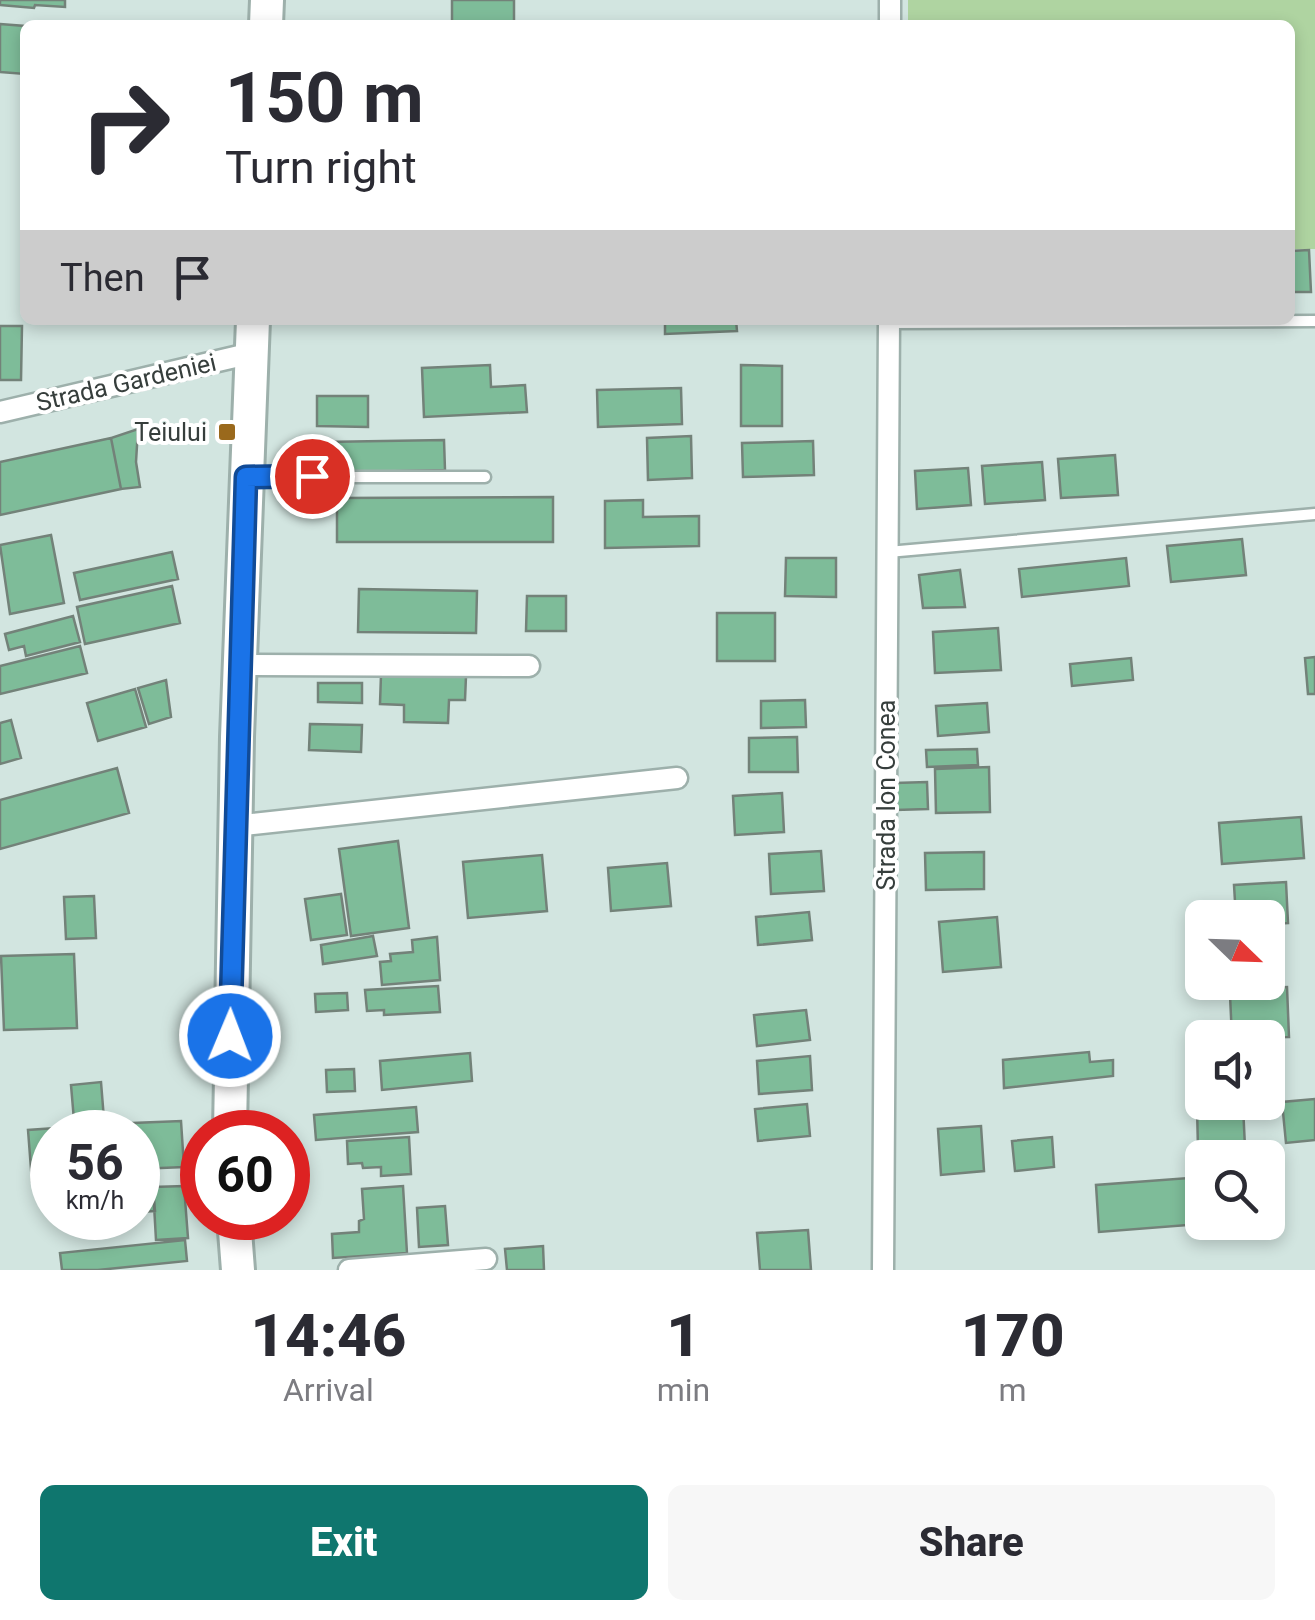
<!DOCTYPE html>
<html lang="en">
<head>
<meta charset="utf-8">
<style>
	body { margin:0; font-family:Roboto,sans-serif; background:#f7f7f7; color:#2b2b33; height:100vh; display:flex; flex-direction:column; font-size:38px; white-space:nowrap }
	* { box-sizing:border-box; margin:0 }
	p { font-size:32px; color:#7c7c81 }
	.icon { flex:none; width:55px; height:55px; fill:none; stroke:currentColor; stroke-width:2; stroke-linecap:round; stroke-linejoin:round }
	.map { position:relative; height:1270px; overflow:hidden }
	.panel { display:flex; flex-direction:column; background:#fff; flex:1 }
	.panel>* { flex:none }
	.top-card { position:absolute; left:20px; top:20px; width:1275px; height:305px; border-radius:15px; box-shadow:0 5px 15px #0003; background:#fff; color:#2b2b33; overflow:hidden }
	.needle { width:65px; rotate:113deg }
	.controls { position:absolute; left:1185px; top:900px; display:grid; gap:20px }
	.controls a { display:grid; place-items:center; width:100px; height:100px; border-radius:15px; background:#fff; box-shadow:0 5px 15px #0003; font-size:50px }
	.speed { position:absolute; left:30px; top:1110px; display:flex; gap:20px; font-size:50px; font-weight:700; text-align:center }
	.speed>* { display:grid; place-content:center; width:130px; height:130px; border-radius:50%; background:#fff; box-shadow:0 5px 15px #0003; line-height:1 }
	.speed small { font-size:25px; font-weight:400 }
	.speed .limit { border:15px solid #d22; background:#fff; color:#111 }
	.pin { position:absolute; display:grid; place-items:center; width:85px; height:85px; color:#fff; margin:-42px; border:5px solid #fff; border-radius:50%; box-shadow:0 2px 10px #0007 }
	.me { position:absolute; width:110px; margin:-55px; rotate:1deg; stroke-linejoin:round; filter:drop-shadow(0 0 8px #0008) }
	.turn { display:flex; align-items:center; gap:35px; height:210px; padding:0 40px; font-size:45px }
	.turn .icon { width:130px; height:130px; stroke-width:2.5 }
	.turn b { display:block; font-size:70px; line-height:85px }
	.then { display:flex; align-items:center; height:95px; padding:0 40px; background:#0003; gap:20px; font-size:38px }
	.eta { display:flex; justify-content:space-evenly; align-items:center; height:170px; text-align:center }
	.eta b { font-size:60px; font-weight:800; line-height:70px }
	.cta { display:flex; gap:20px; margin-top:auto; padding:20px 40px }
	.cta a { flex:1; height:115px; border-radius:15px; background:#0f766e; color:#fff; font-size:40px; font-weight:800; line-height:115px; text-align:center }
	.cta a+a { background:#f7f7f7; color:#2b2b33 }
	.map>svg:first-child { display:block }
	.green { fill:#afd4a1 }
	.building { fill:#7ebc99; stroke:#738279; stroke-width:2.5 }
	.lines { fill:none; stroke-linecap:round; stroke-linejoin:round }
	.service-casing { stroke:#9db0ab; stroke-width:15 }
	.minor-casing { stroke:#9db0ab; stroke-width:25 }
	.primary-casing { stroke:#9db0ab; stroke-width:38 }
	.service { stroke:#fff; stroke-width:10 }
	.minor { stroke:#fff; stroke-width:20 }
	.primary { stroke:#fff; stroke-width:32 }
	.route-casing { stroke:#114b97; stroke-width:25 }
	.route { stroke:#1a73e8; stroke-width:18 }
	.poi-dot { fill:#9a691c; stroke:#fff; stroke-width:4 }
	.labels { text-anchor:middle; stroke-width:8; stroke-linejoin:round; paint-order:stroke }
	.street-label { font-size:25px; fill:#363e3c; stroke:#fff }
	.poi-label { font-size:25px; fill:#363e3c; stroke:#fff; text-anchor:end }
</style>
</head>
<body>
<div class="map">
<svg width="1315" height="1270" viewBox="0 0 1315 1270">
	<rect width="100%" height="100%" fill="#d2e5e0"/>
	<path class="green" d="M908,0h407v249h-25v-224h-382z"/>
	<path class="building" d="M0,0h65v7l-30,-2 -1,3 -34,-3z
		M452,0h62v25h-62z
		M0,24l25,2v48l-25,-2z
		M1309,250l2,42h-21v-41z
		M665,320h71l1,11 -72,3z
		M0,326h22l-1,54h-21z
		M490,365l1,22 34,-2 2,27 -103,5 -2,-49z
		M741,365l41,1v60h-41z
		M681,388l1,36 -84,3 -1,-37z
		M317,396h51v31l-51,-1z
		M138,429l-2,33 4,25 -19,2 -10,-51z
		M691,436l1,42 -44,2 -1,-42z
		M111,438l10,51 -121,26v-53z
		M444,440l1,30 -122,3v-31z
		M813,441l1,34 -71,2 -1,-34z
		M1115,455l3,40 -57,3 -3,-39z
		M1042,462l3,38 -60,4 -3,-38z
		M968,468l3,37 -54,4 -2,-38z
		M553,497v45h-216v-44z
		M643,500v17l56,-1v30l-94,2v-47z
		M51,535l13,68 -54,11 -10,-69z
		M1242,539l4,36 -75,7 -4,-36z
		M172,552l6,27 -98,21 -6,-27z
		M786,558h50v39l-51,-1z
		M1126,558l3,28 -107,11 -3,-28z
		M960,570l5,37 -42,1 -4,-33z
		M172,586l8,37 -95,21 -8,-37z
		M359,589l118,2 -1,42 -118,-1z
		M527,596h39v35h-40z
		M717,613h58v48h-58z
		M73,616l7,26 -54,14 -2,-10 -15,4 -4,-16z
		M998,628l3,42 -66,3 -2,-41z
		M80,646l7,27 -87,21v-28z
		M1315,657v37h-7l-3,-36z
		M1131,658l2,22 -61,6 -2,-22z
		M381,675l85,1 -1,24h-16l-1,23 -44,-1v-17l-24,-1z
		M166,680l5,37 -22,7 -11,-36z
		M318,683h44v20l-44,-1z
		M135,689l11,38 -48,14 -11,-38z
		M805,700l1,27 -45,1v-27z
		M987,703l2,29 -51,4 -2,-30z
		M11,720l10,38 -21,6v-41z
		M310,724l52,1 -1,27 -52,-2z
		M797,737l1,35h-49v-34z
		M977,749l1,16 -51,2 -1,-17z
		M989,767l1,45 -54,1 -1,-44z
		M117,768l12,45 -129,36v-49z
		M927,782l1,27 -32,1 -1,-27z
		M782,793l2,39 -49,3 -2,-39z
		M1301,817l3,41 -82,6 -3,-41z
		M398,841l11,87 -58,8 -12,-87z
		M821,851l3,40 -53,3 -2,-40z
		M984,852v37l-58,1 -1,-37z
		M542,855l5,56 -79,7 -5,-56z
		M667,863l4,43 -60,5 -3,-43z
		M1286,882l2,41 -20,1v-6h-32l-2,-33z
		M341,894l6,41 -36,5 -6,-41z
		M94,896l2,42 -30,1 -2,-42z
		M809,912l3,28 -54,5 -2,-28z
		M997,917l4,50 -58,5 -4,-50z
		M373,936l4,20 -54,8 -2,-19z
		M437,937l3,43 -58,5 -2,-23 11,-1 -1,-7 23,-2 -1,-12z
		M74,954l3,74 -73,2 -3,-74z
		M438,986l2,26 -56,3v-5l-17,1 -2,-21z
		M1287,987l2,50 -57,1 -2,-43 14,-1v-5z
		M347,993l1,17 -32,2 -1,-18z
		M806,1010l4,30 -53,6 -3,-31z
		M1089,1052l1,10 23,-2v16l-109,12 -1,-28z
		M470,1053l2,28 -90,9 -2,-29z
		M810,1056l2,34 -53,4 -2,-33z
		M354,1069l1,22 -28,1 -1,-22z
		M101,1082l4,50h-30l-4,-47z
		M1315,1099v41l-29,3 -4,-41z
		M807,1104l3,32 -52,5 -3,-32z
		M1243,1106l2,41 -47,2 -1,-42z
		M416,1107l2,25 -102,8 -2,-25z
		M181,1121l3,46 -46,2v-37h-4l-1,-9z
		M981,1126l3,45 -43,4 -3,-46z
		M70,1127l1,5h-19v49l-20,1 -4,-52z
		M409,1137l2,37 -30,2v-9l-18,1 -1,-5 -14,1 -1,-23z
		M1052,1137l2,30 -39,4 -3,-30z
		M1202,1177v45h24l-127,10 -3,-47z
		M184,1186l4,52 -32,2 -3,-53z
		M403,1186l4,67 -74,5 -1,-24 27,-2v-11l5,-2 -2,-30z
		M153,1187l2,24 -17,1v-24z
		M445,1206l3,39 -29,2 -2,-39z
		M808,1230l3,40h-51l-3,-37z
		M185,1240l2,21 -89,9h-36l-2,-17z
		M543,1246l1,24h-37l-2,-21z"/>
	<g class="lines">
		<g class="service-casing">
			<path id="service" d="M888,323l427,-2
				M251,477h234
				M888,552l427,-38"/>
		</g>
		<g class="minor-casing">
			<path id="minor" d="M890,25v-25
				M0,412l252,-59
				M239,665l290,1
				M234,826l443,-48
				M349,1270l137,-11
				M883,1270l6,-950"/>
		</g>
		<g class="primary-casing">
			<path id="primary" d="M266,25l1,-25
				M230,1132l7,-395 16,-417
				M234,1218l4,52"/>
		</g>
		<use href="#service" class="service"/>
		<use href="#minor" class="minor"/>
		<use href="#primary" class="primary"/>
	</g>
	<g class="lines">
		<g class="route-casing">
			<path id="route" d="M230,1036l16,-559 66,-1"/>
		</g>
		<use href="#route" class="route"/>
	</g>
	<rect class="poi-dot" x="217" y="422" width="20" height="20" rx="5"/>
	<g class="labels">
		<g class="street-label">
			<text transform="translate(126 382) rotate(-13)" y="9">Strada Gardeniei</text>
			<text transform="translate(886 795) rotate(-90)" y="9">Strada Ion Conea</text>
		</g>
		<g class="poi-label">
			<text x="207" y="441">Teiului</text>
		</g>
	</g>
</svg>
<div class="controls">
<a><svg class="needle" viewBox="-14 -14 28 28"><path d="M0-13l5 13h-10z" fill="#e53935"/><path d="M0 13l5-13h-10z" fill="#7c7c81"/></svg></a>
<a><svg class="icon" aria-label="sound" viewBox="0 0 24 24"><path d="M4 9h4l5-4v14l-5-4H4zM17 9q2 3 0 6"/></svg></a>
<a><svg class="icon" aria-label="search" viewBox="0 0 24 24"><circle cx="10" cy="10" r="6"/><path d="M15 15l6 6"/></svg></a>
</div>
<div class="speed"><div>56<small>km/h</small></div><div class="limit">60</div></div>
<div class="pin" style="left:312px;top:476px;background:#d93025"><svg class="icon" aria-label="arrive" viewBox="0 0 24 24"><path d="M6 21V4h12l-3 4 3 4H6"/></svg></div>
<svg class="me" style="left:230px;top:1036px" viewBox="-20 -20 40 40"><circle r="17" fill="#1a73e8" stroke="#fff" stroke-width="3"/><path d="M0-11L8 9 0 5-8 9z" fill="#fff"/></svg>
<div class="top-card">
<div class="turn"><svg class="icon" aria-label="right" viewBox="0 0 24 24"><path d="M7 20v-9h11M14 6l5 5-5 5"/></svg><div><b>150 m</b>Turn right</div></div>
<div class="then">Then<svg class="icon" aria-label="arrive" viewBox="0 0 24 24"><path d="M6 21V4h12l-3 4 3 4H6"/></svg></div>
</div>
</div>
<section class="panel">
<div class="eta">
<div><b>14:46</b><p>Arrival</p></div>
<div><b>1</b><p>min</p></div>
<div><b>170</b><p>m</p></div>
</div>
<div class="cta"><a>Exit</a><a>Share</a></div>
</section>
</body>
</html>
